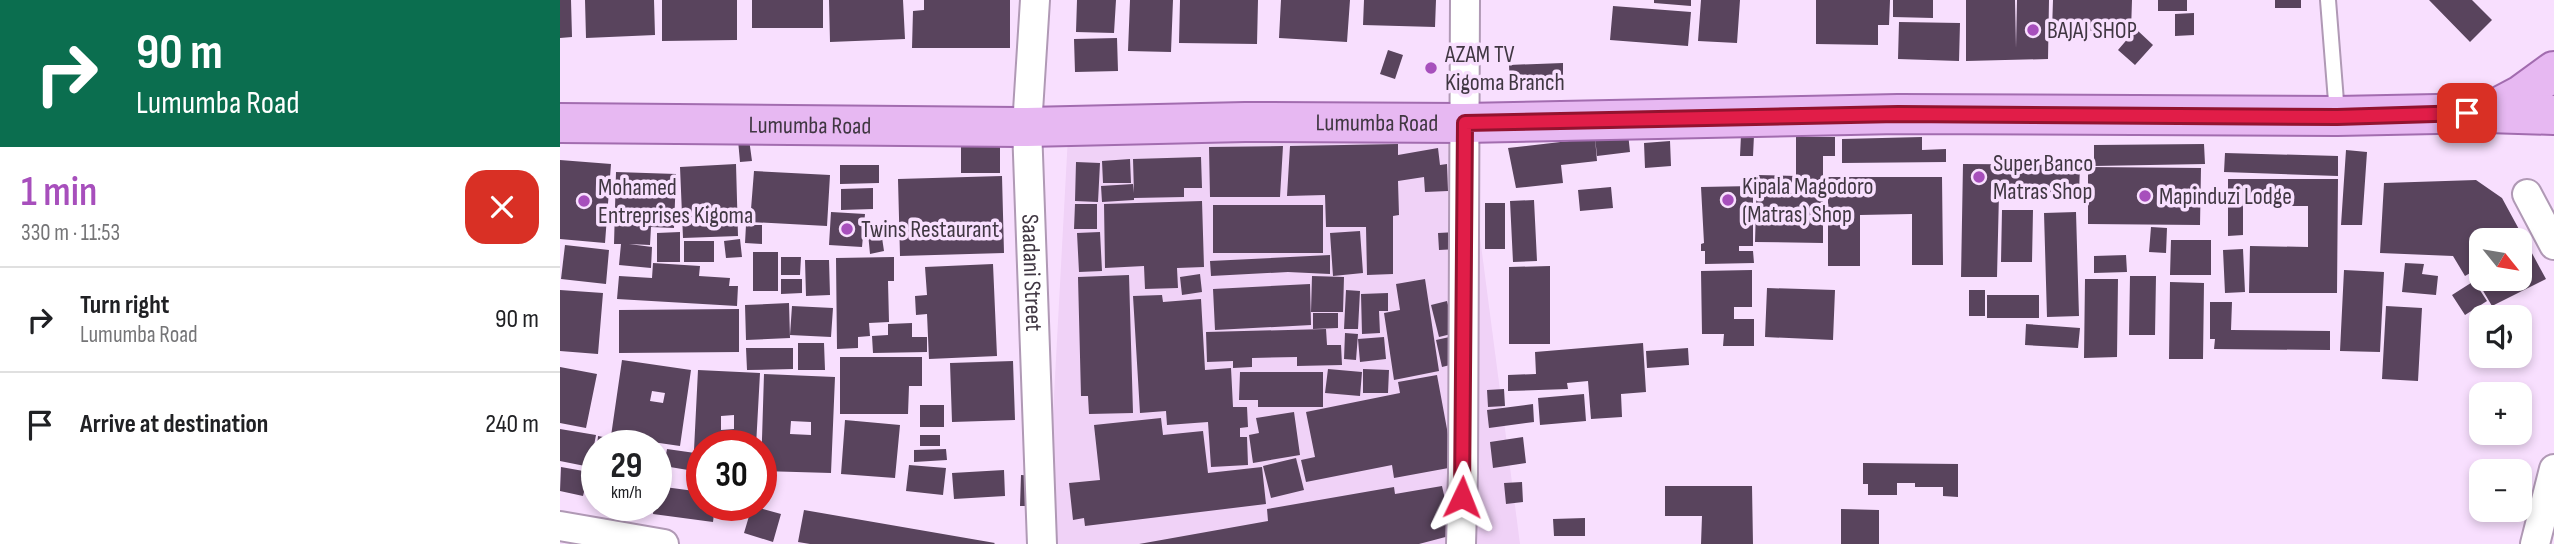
<!DOCTYPE html>
<html lang="en">
<head>
<meta charset="utf-8">
<style>
	body { margin:0; font-family:"Sofia Sans Condensed",sans-serif; background:#f6f6f6; color:#202124; height:100vh; display:flex; flex-direction:column; font-size:26px; white-space:nowrap }
	* { box-sizing:border-box; margin:0 }
	p { font-size:23px; color:#757577 }
	.icon { flex:none; width:38px; height:38px; fill:none; stroke:currentColor; stroke-width:2; stroke-linecap:round; stroke-linejoin:round }
	.map { position:relative; flex:1; overflow:hidden }
	.drawer { display:flex; flex-direction:column; background:#fff; width:560px }
	.drawer>* { flex:none }
	.hud { background:#0b6e4f; color:#fff; overflow:hidden }
	.needle { width:46px; rotate:120deg }
	.controls { position:absolute; left:1909px; top:228px; display:grid; gap:14px }
	.controls a { display:grid; place-items:center; width:63px; height:63px; border-radius:14px; background:#fff; box-shadow:0 4px 10px #0003; font-size:35px }
	.speed { position:absolute; left:21px; top:430px; display:flex; gap:14px; font-size:35px; font-weight:700; text-align:center }
	.speed>* { display:grid; place-content:center; width:91px; height:91px; border-radius:50%; background:#fff; box-shadow:0 4px 10px #0003; line-height:1 }
	.speed small { font-size:18px; font-weight:400 }
	.speed .limit { border:10px solid #d22; background:#fff; color:#111 }
	.pin { position:absolute; display:grid; place-items:center; width:60px; height:60px; color:#fff; margin:-30px; border-radius:14px; box-shadow:0 4px 10px #0006 }
	.me { position:absolute; width:77px; margin:-38px; rotate:2deg; stroke-linejoin:round; filter:drop-shadow(0 0 5px #0008) }
	.turn { display:flex; align-items:center; gap:24px; height:147px; padding:0 21px; font-size:32px }
	.turn .icon { width:91px; height:91px; stroke-width:2.5 }
	.turn b { display:block; font-size:49px; line-height:60px }
	.round { display:grid; place-items:center; flex:none; width:74px; height:74px; border-radius:21px; background:#f6f6f6 }
	.overview { display:flex; align-items:center; justify-content:space-between; height:119px; padding:0 21px }
	h1 { font-size:42px; font-weight:600; line-height:52px; color:#a74fbc }
	ul { padding:0; list-style:none }
	li { display:flex; align-items:center; gap:21px; height:105px; padding:0 21px; border-top:2px solid #e0e0e0 }
	li div { flex:1 }
	li b { display:block; font-size:26px }
	li em { font-style:normal }
	main { display:flex; flex:1; min-height:0 }
	.map>svg:first-child { display:block }
	.built { fill:#f0d2f7 }
	.building { fill:#59445d; fill-rule:evenodd }
	.lines { fill:none; stroke-linecap:round; stroke-linejoin:round }
	.service-casing { stroke:#b099b5; stroke-width:18 }
	.minor-casing { stroke:#b099b5; stroke-width:32 }
	.primary-casing { stroke:#a26caf; stroke-width:42 }
	.service { stroke:#fff; stroke-width:14 }
	.minor { stroke:#fff; stroke-width:28 }
	.primary { stroke:#e7b8f2; stroke-width:38 }
	.route-casing { stroke:#92132f; stroke-width:18 }
	.route { stroke:#e11d48; stroke-width:12 }
	.poi-dot { fill:#a74fbc; stroke:#f8dffe; stroke-width:2.5 }
	.labels { text-anchor:middle; stroke-width:7; stroke-linejoin:round; paint-order:stroke }
	.poi-label { font-size:24px; fill:#403742; stroke:#f8dffe; text-anchor:start }
	.street-label { font-size:24px; fill:#403742; stroke:#f8dffe }
</style>
</head>
<body>
<main>
<section class="drawer">
<div class="hud">
<div class="turn"><svg class="icon" aria-label="right" viewBox="0 0 24 24"><path d="M7 20v-9h11M14 6l5 5-5 5"/></svg><div><b>90 m</b>Lumumba Road</div></div>
</div>
<div class="overview"><div><h1>1 min</h1><p>330 m · 11:53</p></div><a class="round" style="background:#d93025;color:#fff"><svg class="icon" aria-label="close" viewBox="0 0 24 24"><path d="M6 6l12 12M18 6L6 18"/></svg></a></div>
<ul>
<li><svg class="icon" aria-label="right" viewBox="0 0 24 24"><path d="M7 20v-9h11M14 6l5 5-5 5"/></svg><div><b>Turn right</b><p>Lumumba Road</p></div><em>90 m</em></li>
<li><svg class="icon" aria-label="arrive" viewBox="0 0 24 24"><path d="M6 21V4h12l-3 4 3 4H6"/></svg><div><b>Arrive at destination</b></div><em>240 m</em></li>
</ul>
</section>
<div class="map">
<svg width="1994" height="544" viewBox="0 0 1994 544">
	<rect width="100%" height="100%" fill="#f8dffe"/>
	<path class="built" d="M903,107l57,437h-474l22,-408z"/>
	<path class="building" d="M0,0h11l1,37 -12,1z
		M25,0h69l1,35 -69,3z
		M102,0h75v40l-75,1z
		M192,0h71v28h-71z
		M269,0h74l2,39 -75,3z
		M364,0h86v48h-98l1,-37 11,-1z
		M517,0h39l-2,33 -38,-1z
		M570,0h43l-2,52 -43,-1z
		M620,0h78l-1,44 -78,-1z
		M721,0h69l-3,42 -68,-4z
		M804,0h72l-1,27 -72,-2z
		M1094,0h37v6l-37,-3z
		M1141,0h39l-3,43 -39,-2z
		M1256,0h74l-1,25h-11v20l-62,-1z
		M1333,0h40v18l-40,-1z
		M1406,0h49l1,48 1,-48h32l-1,59 -82,2z
		M1493,0h79l-1,31h-79z
		M1598,0h29v11h-29z
		M1715,0h26v8h-26z
		M1869,0h43l20,20 -22,22z
		M1053,6l78,6 -3,34 -78,-6z
		M1634,13v22l-19,1v-22z
		M1339,22l61,1 -1,38 -61,-2z
		M1576,29l17,16 -18,20 -17,-15z
		M557,38l1,33 -43,1 -1,-33z
		M828,50l15,5 -8,24 -15,-5z
		M1003,63v22l-53,1 -1,-21z
		M1068,133l2,19 -33,4 -2,-19z
		M1181,135h13l-1,21h-13z
		M1236,137h39v19h-12v87l-68,-1 2,-67 39,1z
		M1362,137v13l24,-1v13l-104,1v-24z
		M401,138l39,1v34h-39z
		M1035,138l2,23 -36,4 2,18 -47,5 -8,-40z
		M189,139l3,22 -12,1 -2,-22z
		M1110,141l1,25 -26,2 -1,-25z
		M838,144v11l40,-7 2,17 7,-1 1,27 -23,1 -1,-15 -26,4 1,34 -6,1v58l-26,1 -1,-48h-40l-1,-32 -38,1 3,-50z
		M1644,144l1,20 -111,2v-21z
		M723,146l-3,51h-70l-1,-50z
		M1786,150l21,2 -5,73h-21z
		M1665,153l113,3v20l-114,-4z
		M641,157l1,31h-18v9l-50,1v2l-32,2 -1,-16 32,-2 1,9 -1,-34z
		M570,159l1,24h-28l-1,-22z
		M0,160l51,4 -6,79 -45,-4z
		M516,162l24,1 -2,39 -23,-1z
		M176,164l2,72 -55,2 -3,-71z
		M1403,164l117,1 -1,29 -80,-1 -2,84h-36z
		M280,165h39v18l-39,1z
		M1528,167l113,1 -1,57 -112,-1z
		M194,171l76,4 -3,51 -77,-4z
		M56,172l60,2 -2,54 -23,-1 -1,18 -21,-1 23,3 -1,21 -32,-3 2,-21h-7z
		M442,176l2,77 -104,3 -2,-77z
		M1268,177h114l1,88h-31v-51l-52,1v51h-32z
		M1668,179h110l-1,114h-88l1,-47 58,1v-41h-65v29l-15,1z
		M1916,180l26,18 44,81 -54,27 -20,-34 -7,4 -12,-20 -73,-3 4,-70zM1922,240h38v38h-38z
		M1193,186v60h-14v5h14l1,12 -49,1v-13h-4v-7l3,-1 -3,-56z
		M1051,187l2,21 -33,3 -2,-21z
		M313,188v21l-32,1v-21z
		M974,200l3,61 -24,1 -3,-61z
		M642,201l2,66 -27,1 1,20 -33,1 -1,-23 -39,2 -1,-64z
		M925,203h20v46h-20z
		M515,204h22v25h-23z
		M653,205h110v48h-110z
		M1442,210h31l-1,52h-31z
		M271,212l34,2 -3,33 -33,-2z
		M1516,212l3,104 -32,1 -3,-104z
		M186,225h16v19l-17,-1z
		M1591,227l16,1 -1,25 -17,-1z
		M321,231l3,20 -14,3 -2,-21z
		M800,231l3,42 -30,3 -3,-43z
		M120,232v30h-23v-29z
		M540,232l2,39 -23,1 -2,-39z
		M897,232l1,17 -19,1 -1,-17z
		M180,239l2,18 -16,1 -2,-17z
		M1611,240h40v35h-41z
		M124,241h30v21h-30z
		M5,245l44,5 -3,34 -45,-5z
		M1683,249l2,43 -20,1 -2,-43z
		M193,252h25v39h-25z
		M770,255v19l-42,-2 -77,4 -1,-15z
		M1566,255l1,17 -33,1v-17z
		M221,257h20l-1,18h-19z
		M334,257v24h-6l1,41 -20,1 1,13 -12,1v11l-21,1 -1,-91z
		M245,260h24l1,35 -24,1z
		M93,263l47,3 -1,10 31,2 -1,8h9l-1,20 -120,-7 2,-23 33,2z
		M1845,263l19,1 -2,10 16,2 -2,19 -34,-3z
		M433,264l4,92 -68,3 -2,-45 -11,1 -1,-19 12,-1 -2,-28z
		M990,266v78h-41v-77z
		M1192,270v37h-18v12h20v27h-31l1,-12h-22l-1,-63z
		M1784,270l40,2 -4,80 -40,-1z
		M640,274l2,18 -20,3 -2,-18z
		M569,275l4,138 -44,1 -1,-18h-7l-3,-119z
		M752,276l32,1 -1,35h-32z
		M1570,276h26l-1,59h-26z
		M221,279h21v14l-21,1z
		M865,279l14,92 -45,9 -10,-67 16,-3 -4,-26z
		M1525,279h33l-1,78 -33,1z
		M1914,281l13,20 -22,14 -13,-20z
		M1610,282l34,1 -1,76h-34z
		M750,284l1,41 -96,5 -2,-41z
		M1207,288l68,2 -2,50 -68,-3z
		M0,290l43,3 -5,61 -38,-3z
		M786,290l14,1 -2,38h-14z
		M1409,290h16v26h-16z
		M828,293v18h-9l1,22 -18,1 -1,-40z
		M602,295l1,7 38,-3 4,71 26,-2 2,39h14l1,20 -8,1v9h7l1,28 -37,2 -3,-45 -41,3 -1,-14 -26,2 -7,-117z
		M1427,295h52v23h-52z
		M887,301l8,32 -16,4 -8,-32z
		M1650,302h22l-1,28 99,1v19l-116,-1 1,-10h-5z
		M229,303l1,35 -44,2 -1,-35z
		M232,306l41,2 -2,29 -41,-2z
		M1826,306l36,2 -4,73 -36,-2z
		M179,309v43l-120,1v-43z
		M753,313h25v15l-25,1z
		M352,323v14h15v15l-54,1 -1,-17 16,-1v-11z
		M1466,324l54,4 -2,20 -53,-3z
		M766,329l1,16h14l1,20 -45,1v-9l-45,1v9l-19,1v-7l-26,1 -1,-30z
		M785,333l13,1 -2,26 -12,-1z
		M894,336l4,27 -16,4 -6,-27z
		M824,337l2,22 -26,3 -2,-23z
		M238,343h26l1,27h-27z
		M1083,343l3,49 -25,2 1,23 -31,2 -3,-38 -21,2 1,6 -60,2v-16l28,-1 -1,-22z
		M186,348h47v21l-46,1z
		M1128,348l1,17 -42,3 -1,-17z
		M280,357h82v29h-13l-1,28h-68z
		M62,360l69,10 -11,76 -69,-10zM92,391l13,2 -2,10 -13,-2z
		M453,361l2,59 -63,2 -2,-59z
		M0,367l37,7 -11,54 -26,-5z
		M768,369l34,3 -2,24 -35,-3z
		M803,369l26,1 -1,23h-25z
		M138,370l62,3 -4,73h-54v4h-8zM174,415v14l-13,1v-14z
		M680,372h83v35h-65v-7h-19z
		M204,374l71,3 -4,96 -70,-2zM231,421l20,1v13l-21,-1z
		M877,375l17,92 -60,11 -2,-13 -86,17 -5,-22 14,-3 -9,-45 94,-19 -2,-11z
		M944,389l1,17 -17,1 -1,-17z
		M1024,394l2,27 -46,4 -2,-27z
		M973,404l1,18 -45,6 -2,-18z
		M360,405h24v22h-24z
		M734,412l6,43 -47,8 -4,-28 10,-2 -3,-15z
		M601,418l2,17 40,-4 5,42 54,-6 4,37 -181,22 -1,-8 -11,2 -4,-37 31,-3 -6,-55z
		M285,420l55,5 -5,53 -54,-4z
		M0,429l36,6 -6,32 -30,-6z
		M360,435h20v11h-20z
		M38,436l21,4 -2,6h-20z
		M963,437l3,26 -33,5 -3,-26z
		M107,449l35,5v24l-15,-2 1,-6 -24,-4z
		M386,449l1,11 -33,2v-12z
		M736,458l8,32 -33,8 -8,-32z
		M1303,463l95,1v33l-15,-1v-9h-28v-4h-18v12h-29v-11h-5z
		M349,465l37,3 -3,27 -37,-4z
		M1,467l28,5 -6,24 -23,-5z
		M444,470l1,26 -51,3 -2,-26z
		M461,475l18,1 -1,30h-18z
		M962,482l1,20 -17,2 -2,-21z
		M97,486l45,6v14h13l-2,16 -60,-8 1,-8h2z
		M882,486l11,49 -34,9h-280l129,-23 -1,-12 127,-22 1,7z
		M1105,486h87l1,58h-52l1,-28h-37z
		M49,506h26l-2,12 -26,-4z
		M192,506l29,8 -8,28 -29,-9z
		M1281,509l38,1v34h-38z
		M244,510l191,33 -1,1h-184l-12,-2z
		M1025,518v18h-31l-1,-17z"/>
	<g class="lines">
		<g class="service-casing">
			<path id="service" d="M1768,0l9,114"/>
		</g>
		<g class="minor-casing">
			<g id="minor">
				<path id="s1" d="M475,0l-8,127 15,417"/>
				<path d="M1967,194l27,51"/>
				<path d="M0,526l104,18"/>
				<path d="M901,544l2,-71 2,-473"/>
				<path d="M1975,544l19,-75"/>
			</g>
		</g>
		<g class="primary-casing">
			<g id="primary">
				<path d="M1929,112l32,-17 33,-24"/>
				<path id="s2" d="M0,123l467,4 218,-5 220,1 433,-9 439,2 150,-3 67,2"/>
			</g>
		</g>
		<use href="#service" class="service"/>
		<use href="#minor" class="minor"/>
		<use href="#primary" class="primary"/>
	</g>
	<g class="lines">
		<g class="route-casing">
			<path id="route" d="M902,497l3,-374 433,-9 439,3 130,-4"/>
		</g>
		<use href="#route" class="route"/>
	</g>
	<g class="poi-dot">
		<circle cx="1473" cy="30" r="7"/>
		<circle cx="871" cy="68" r="7"/>
		<circle cx="1419" cy="177" r="7"/>
		<circle cx="1585" cy="196" r="7"/>
		<circle cx="1168" cy="200" r="7"/>
		<circle cx="24" cy="201" r="7"/>
		<circle cx="287" cy="229" r="7"/>
	</g>
	<g class="labels">
		<g class="poi-label">
			<text x="1487" y="38">BAJAJ SHOP</text>
			<text x="885" y="62">AZAM TV<tspan x="885" dy="28">Kigoma Branch</tspan></text>
			<text x="1433" y="171">Super Banco<tspan x="1433" dy="28">Matras Shop</tspan></text>
			<text x="1182" y="194">Kipala Magodoro<tspan x="1182" dy="28">(Matras) Shop</tspan></text>
			<text x="38" y="195">Mohamed<tspan x="38" dy="28">Entreprises Kigoma</tspan></text>
			<text x="1599" y="204">Mapinduzi Lodge</text>
			<text x="301" y="237">Twins Restaurant</text>
		</g>
		<g class="street-label">
			<text dy="8" stroke="none"><textPath href="#s2" startOffset="817">Lumumba Road</textPath></text>
			<text dy="8" stroke="none"><textPath href="#s2" startOffset="250">Lumumba Road</textPath></text>
			<text dy="8" stroke="none"><textPath href="#s1" startOffset="273">Saadani Street</textPath></text>
		</g>
	</g>
</svg>
<div class="controls">
<a><svg class="needle" viewBox="-14 -14 28 28"><path d="M0-13l5 13h-10z" fill="#e53935"/><path d="M0 13l5-13h-10z" fill="#757577"/></svg></a>
<a><svg class="icon" aria-label="sound" viewBox="0 0 24 24"><path d="M4 9h4l5-4v14l-5-4H4zM17 9q2 3 0 6"/></svg></a>
<a>+</a>
<a>−</a>
</div>
<div class="speed"><div>29<small>km/h</small></div><div class="limit">30</div></div>
<div class="pin" style="left:1907px;top:113px;background:#d93025"><svg class="icon" aria-label="arrive" viewBox="0 0 24 24"><path d="M6 21V4h12l-3 4 3 4H6"/></svg></div>
<svg class="me" style="left:902px;top:497px" viewBox="-20 -20 40 40"><path d="M0-17L14 15 0 8-14 15z" fill="#e11d48" stroke="#fff" stroke-width="4"/></svg>
</div>
</main>
</body>
</html>
